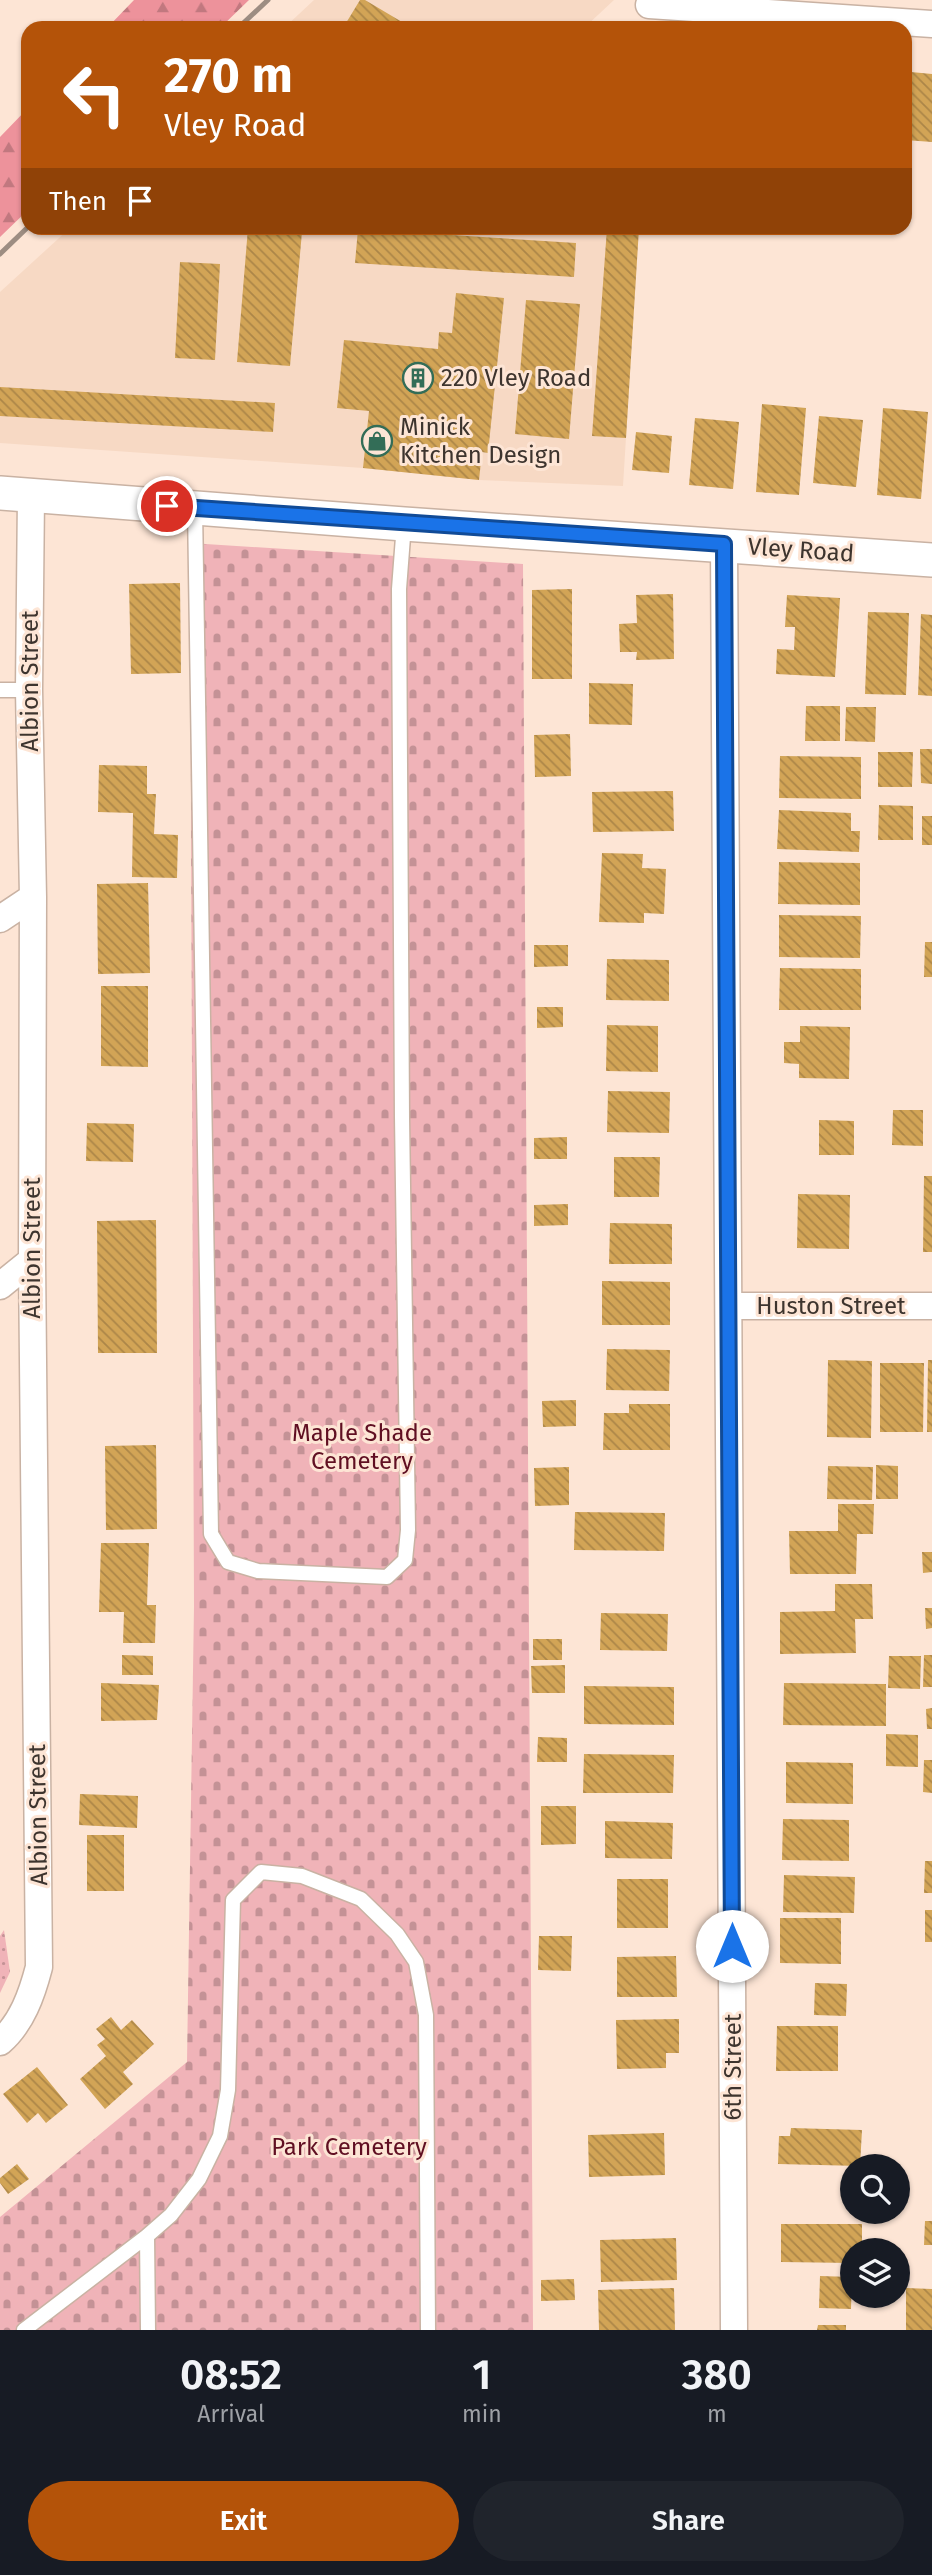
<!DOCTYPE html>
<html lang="en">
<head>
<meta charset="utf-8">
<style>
	body { margin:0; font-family:"Fira Sans",sans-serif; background:#20242c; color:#f1f3f6; height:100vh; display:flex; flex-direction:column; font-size:26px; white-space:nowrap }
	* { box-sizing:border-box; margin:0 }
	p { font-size:23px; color:#9ea1a6 }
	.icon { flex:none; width:38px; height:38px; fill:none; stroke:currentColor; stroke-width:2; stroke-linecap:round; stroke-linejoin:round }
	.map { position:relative; height:2330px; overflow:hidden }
	.sheet { display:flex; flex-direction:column; background:#171b24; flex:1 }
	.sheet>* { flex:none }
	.banner { position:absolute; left:21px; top:21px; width:891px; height:214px; border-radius:21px; box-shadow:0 2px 5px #0004; background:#b45309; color:#fff; overflow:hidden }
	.buttons { position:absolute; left:840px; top:2154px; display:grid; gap:14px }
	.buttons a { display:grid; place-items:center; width:70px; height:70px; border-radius:50%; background:#171b24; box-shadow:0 2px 5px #0004; font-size:35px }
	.pin { position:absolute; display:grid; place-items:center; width:60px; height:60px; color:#fff; margin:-30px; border:4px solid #fff; border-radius:50%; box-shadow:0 2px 7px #0007 }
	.me { position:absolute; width:77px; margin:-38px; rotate:0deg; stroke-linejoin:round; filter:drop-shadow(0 0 5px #0008) }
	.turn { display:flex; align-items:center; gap:24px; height:147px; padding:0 28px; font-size:32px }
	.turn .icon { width:91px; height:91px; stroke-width:2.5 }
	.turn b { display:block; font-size:49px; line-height:60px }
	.then { display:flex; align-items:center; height:66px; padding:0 28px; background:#0003; gap:14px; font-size:26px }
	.eta { display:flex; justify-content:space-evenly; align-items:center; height:119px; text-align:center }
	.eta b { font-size:42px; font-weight:600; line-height:49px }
	.action { display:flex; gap:14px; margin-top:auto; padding:14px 28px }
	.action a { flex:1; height:80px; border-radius:42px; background:#b45309; color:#fff; font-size:28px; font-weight:600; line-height:80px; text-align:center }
	.action a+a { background:#20242c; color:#f1f3f6 }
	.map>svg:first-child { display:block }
	.built { fill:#f7d9c4 }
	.grass { fill:url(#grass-dots) }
	.forest { fill:url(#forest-firs) }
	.cemetery { fill:url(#cemetery-stones) }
	.building { fill:url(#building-back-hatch) }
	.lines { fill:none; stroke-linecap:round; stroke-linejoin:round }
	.service-casing { stroke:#c9b2a3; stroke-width:17 }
	.minor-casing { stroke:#c9b2a3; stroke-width:29 }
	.tertiary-casing { stroke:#c9b2a3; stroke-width:36 }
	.service { stroke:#fff; stroke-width:14 }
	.minor { stroke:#fff; stroke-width:26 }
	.tertiary { stroke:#fff; stroke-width:33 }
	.rail { stroke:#9d8d82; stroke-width:5 }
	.route-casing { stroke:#114b97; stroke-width:18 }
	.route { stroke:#1a73e8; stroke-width:12 }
	.labels { text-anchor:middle; stroke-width:6; stroke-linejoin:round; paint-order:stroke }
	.poi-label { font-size:24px; fill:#3d342e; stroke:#fde5d5; text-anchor:start }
	.street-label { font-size:24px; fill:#3d342e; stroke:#fde5d5 }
	.park-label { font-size:24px; fill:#600f22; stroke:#fde5d5 }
</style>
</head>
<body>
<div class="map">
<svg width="932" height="2330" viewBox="0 0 932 2330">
	<defs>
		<pattern id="grass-dots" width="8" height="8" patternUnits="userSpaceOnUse" patternTransform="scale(1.75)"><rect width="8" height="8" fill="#f0b3b8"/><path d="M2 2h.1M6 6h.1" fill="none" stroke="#c49296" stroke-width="1.8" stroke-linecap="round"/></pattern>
		<pattern id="forest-firs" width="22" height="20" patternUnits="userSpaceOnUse" patternTransform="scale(1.75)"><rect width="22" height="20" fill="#ed929b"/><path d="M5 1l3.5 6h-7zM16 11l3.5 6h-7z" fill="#c1787f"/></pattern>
		<pattern id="cemetery-stones" width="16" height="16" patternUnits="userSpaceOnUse" patternTransform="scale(1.75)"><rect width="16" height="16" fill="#f0b3b8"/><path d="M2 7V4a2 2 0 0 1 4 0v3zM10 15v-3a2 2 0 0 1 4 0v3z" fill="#c49296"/></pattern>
		<pattern id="building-back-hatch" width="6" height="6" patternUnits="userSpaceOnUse" patternTransform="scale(1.75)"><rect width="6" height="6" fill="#d2a456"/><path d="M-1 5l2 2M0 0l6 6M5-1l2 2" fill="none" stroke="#ac8648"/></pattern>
	</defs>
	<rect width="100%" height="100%" fill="#fde5d5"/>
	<path class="built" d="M314,0h300l-30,28h-300z
		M70,228h569l-16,258 -144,-6 -116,-12 -363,-25v-151z"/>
	<path class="grass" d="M4,1930l6,42 -10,21v-57z"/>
	<path class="forest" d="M134,0h115l-29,28h-113z
		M28,108v102l-28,27v-100z"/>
	<path class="cemetery" d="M190,543l333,21 10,1766h-533v-113l187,-155 7,-456z"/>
	<path class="building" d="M360,0h5l37,22 -4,6h-55z
		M911,72l21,2v68l-27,-2z
		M248,228l54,4 -12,134 -53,-4z
		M607,228h32l-13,210 -34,-2z
		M358,229l218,14 -2,34 -219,-14z
		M180,262l40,2 -5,96 -40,-2z
		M456,293l48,5 -16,155 -6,-1 -3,28 -116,-12 6,-57 -32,-3 7,-68 94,9 1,-17 13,1z
		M526,300l54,4 -11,135 -54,-5z
		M0,387l275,16 -2,29 -273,-16z
		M762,404l44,4 -7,87 -43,-3z
		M883,408l45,4 -7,87 -44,-4z
		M819,416l44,4 -7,67 -43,-4z
		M695,418l44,4 -6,67 -44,-4z
		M636,432l36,4 -3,37 -37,-3z
		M180,583l1,90 -50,1 -2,-90z
		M572,589v90h-40v-89z
		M673,594l1,65 -38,1 1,-8h-17l-1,-28 18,-1 -1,-28z
		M787,595l53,3 -5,79 -59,-3 1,-25 17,1 1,-23h-10z
		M868,612l41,1 -3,82 -41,-1z
		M921,614l11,1v81l-14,-1z
		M589,683l44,1 -1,41 -43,-1z
		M806,706h34v35h-35z
		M846,707h30l-1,35 -30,-1z
		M570,734l1,42 -36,1 -1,-42z
		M920,749h12v35l-11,-1z
		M878,752h35l-1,35h-34z
		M780,756l81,1v42l-82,-1z
		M99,765l48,1v28h9l-2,40 24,1 -1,43 -45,-1 1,-64 -35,-1z
		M673,791l1,40 -81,1 -1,-40z
		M879,805l34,1v34h-35z
		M779,810l72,3v18h9l-1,21 -82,-3z
		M922,816h10v29h-10z
		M602,853l41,1 -1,14 24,1 -2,45 -20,-1v10l-45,-1z
		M779,862l81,1v42l-82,-1z
		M148,883l2,90 -52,1 -1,-90z
		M779,915l82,1 -1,42 -81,-1z
		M925,942h7v35h-8z
		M534,945h34v21l-34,1z
		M607,959l62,1v41l-63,-1z
		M780,968l81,1v41h-82z
		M101,986h47v81l-47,-1z
		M537,1007h26v20l-26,1z
		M607,1025l51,1v46l-52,-1z
		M800,1026l50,1 -1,52 -50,-1v-14l-15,-1v-21h16z
		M608,1091l62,1 -1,41 -62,-1z
		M893,1110h30v36l-31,-1z
		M819,1120l35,1v34h-35z
		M87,1123l47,1 -1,38 -47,-1z
		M567,1137v22h-33v-21z
		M614,1157h46l-1,40h-45z
		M924,1176h8v76h-9z
		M798,1194l52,1 -1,54 -52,-1z
		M568,1204v21l-34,1v-21z
		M156,1220l1,133h-59l-1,-132z
		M610,1223l62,1v40h-63z
		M602,1281l68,1v43h-68z
		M607,1349l63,1 -1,41 -63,-1z
		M828,1360l44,1 -1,77 -44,-1z
		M928,1360h4v72h-5z
		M880,1363h44l-1,69h-43z
		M576,1400v26l-33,1 -1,-26z
		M629,1404h41v46h-67l1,-37h25z
		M156,1445l1,84 -51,1 -1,-84z
		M876,1465l22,1v33h-22z
		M828,1466l45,1 -1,33 -45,-1z
		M569,1467v38l-34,1 -1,-38z
		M838,1504h36l-1,30h-16l-1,40h-66l-1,-43h49z
		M575,1512l90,1 -1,38 -90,-1z
		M101,1543h48l-2,62h9l-1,38h-32l1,-31h-25z
		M922,1552h10v20l-9,1z
		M835,1584h37l1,35h-18l1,34 -76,1v-42l55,-1z
		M925,1608h7v20l-6,1z
		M601,1613l67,1 -1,37 -67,-1z
		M533,1639h29v21h-29z
		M122,1655l31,1v19h-31z
		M924,1655h8v32h-9z
		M889,1656h32l-1,33 -32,-1z
		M565,1665v28h-33l-1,-27z
		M101,1683l58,2 -2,35 -56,1z
		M784,1683l102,1v42l-103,-1z
		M584,1686l90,1v38l-90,-1z
		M932,1708v21h-5l-1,-20z
		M886,1734l32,1v32l-32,-1z
		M538,1737l29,1v24h-30z
		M584,1754l90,1 -1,38h-90z
		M924,1760h8v33l-9,-1z
		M786,1762l67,1v41l-67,-1z
		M80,1794l58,2 -1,32 -58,-3z
		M541,1806h35v38l-35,1z
		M783,1819l66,1v41l-67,-1z
		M605,1821l68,2 -1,36 -67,-1z
		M87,1835h37v56h-37z
		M925,1861h7v32h-8z
		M784,1875l71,2 -1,36 -71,-1z
		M617,1879h51v49h-51z
		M925,1910h7v32h-7z
		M780,1918h61v46l-61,-1z
		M539,1936h33l-1,35 -33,-1z
		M676,1956l1,41h-60v-40z
		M815,1983l32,1 -1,32 -32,-1z
		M111,2017l10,13 11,-10 22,24 -31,28 10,12 -28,25 -25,-30 26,-23 -9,-11 8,-6 -9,-10z
		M679,2019v34h-13v15l-49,1 -1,-49z
		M777,2026h61v45h-62z
		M37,2067l31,38 -22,18 -8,-10 -11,10 -24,-29z
		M791,2128l71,2 -2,36 -82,-2 1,-28h11z
		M664,2133l1,42 -76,2 -1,-42z
		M17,2164l12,15 -21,15 -8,-11v-5z
		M925,2221h7v24h-8z
		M781,2224h81v26h-10v13l-71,-1z
		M676,2238l1,42 -76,2 -1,-42z
		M820,2276l32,1 -1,32 -32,-1z
		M574,2279l1,21 -34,1v-21z
		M674,2288l1,42h-76l-1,-40z
		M906,2288l26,1v41h-26z
		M818,2325h28v5h-29z"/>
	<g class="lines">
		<g class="service-casing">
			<path id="service" d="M195,508l16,1026 17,28 30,9 129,6 18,-17 3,-30 -6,-413 -3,-528 5,-65
				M0,690h29
				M147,2236l1,94
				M24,2330l123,-94 24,-21 28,-36 21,-43 8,-46 5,-190 28,-28 41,4 59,23 36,35 19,28 10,53 2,315"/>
		</g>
		<g class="minor-casing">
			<path id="minor" d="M649,5l283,19
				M724,544l10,1786
				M0,919l33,-22
				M0,1286l32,-26
				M730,1306h202
				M0,2042c22,-19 32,-48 39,-75l-7,-707 1,-363 -4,-207 2,-195"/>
		</g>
		<g class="tertiary-casing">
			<path id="tertiary" d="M0,493l404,31 528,36"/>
		</g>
		<use href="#service" class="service"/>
		<use href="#minor" class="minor"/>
		<use href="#tertiary" class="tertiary"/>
		<path class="rail" d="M238,28l30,-28
			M0,254l28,-27"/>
	</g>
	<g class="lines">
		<g class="route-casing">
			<path id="route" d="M167,506l557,38 8,1402"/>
		</g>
		<use href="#route" class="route"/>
	</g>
	<defs>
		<g id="building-ring" transform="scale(1.575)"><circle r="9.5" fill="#fde5d5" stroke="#336d57" stroke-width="1.5"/><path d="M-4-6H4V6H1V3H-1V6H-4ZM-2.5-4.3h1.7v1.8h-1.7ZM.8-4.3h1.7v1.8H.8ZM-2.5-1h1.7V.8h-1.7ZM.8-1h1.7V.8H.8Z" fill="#336d57"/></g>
		<g id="shop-ring" transform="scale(1.575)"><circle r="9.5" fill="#fde5d5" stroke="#336d57" stroke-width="1.5"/><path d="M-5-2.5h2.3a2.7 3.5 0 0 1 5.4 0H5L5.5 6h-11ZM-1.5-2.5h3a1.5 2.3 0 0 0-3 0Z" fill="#336d57"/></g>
	</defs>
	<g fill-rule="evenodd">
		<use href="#building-ring" x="418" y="378"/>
		<use href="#shop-ring" x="377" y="441"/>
	</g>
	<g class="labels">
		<g class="poi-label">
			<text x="441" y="386">220 Vley Road</text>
			<text x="400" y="435">Minick<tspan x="400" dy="28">Kitchen Design</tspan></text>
		</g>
		<g class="street-label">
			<text transform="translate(801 550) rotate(4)" y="8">Vley Road</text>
			<text transform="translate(30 681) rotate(-90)" y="8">Albion Street</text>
			<text transform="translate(32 1248) rotate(-90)" y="8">Albion Street</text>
			<text x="831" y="1314">Huston Street</text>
			<text transform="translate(38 1815) rotate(-91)" y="8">Albion Street</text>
			<text transform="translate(733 2067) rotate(-90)" y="8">6th Street</text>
		</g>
		<g class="park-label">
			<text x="362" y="1441">Maple Shade<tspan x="362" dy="28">Cemetery</tspan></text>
			<text x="349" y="2155">Park Cemetery</text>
		</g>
	</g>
</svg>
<div class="buttons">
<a><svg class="icon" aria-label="search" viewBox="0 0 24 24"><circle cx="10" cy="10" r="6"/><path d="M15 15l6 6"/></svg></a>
<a><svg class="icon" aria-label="layers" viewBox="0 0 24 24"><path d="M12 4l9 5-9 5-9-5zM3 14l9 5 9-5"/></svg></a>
</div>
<div class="pin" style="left:167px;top:506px;background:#d93025"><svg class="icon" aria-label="arrive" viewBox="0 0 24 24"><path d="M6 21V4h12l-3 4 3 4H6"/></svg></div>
<svg class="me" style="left:732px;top:1946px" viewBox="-20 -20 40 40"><circle r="19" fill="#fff"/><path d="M0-13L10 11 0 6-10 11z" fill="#1a73e8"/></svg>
<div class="banner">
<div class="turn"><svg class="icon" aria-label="left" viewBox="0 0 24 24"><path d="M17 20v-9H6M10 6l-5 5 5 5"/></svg><div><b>270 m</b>Vley Road</div></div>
<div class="then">Then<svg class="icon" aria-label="arrive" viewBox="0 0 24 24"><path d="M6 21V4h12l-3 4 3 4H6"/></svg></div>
</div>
</div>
<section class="sheet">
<div class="eta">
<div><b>08:52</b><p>Arrival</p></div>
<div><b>1</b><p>min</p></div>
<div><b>380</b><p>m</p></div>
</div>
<div class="action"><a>Exit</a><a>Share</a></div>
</section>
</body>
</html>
